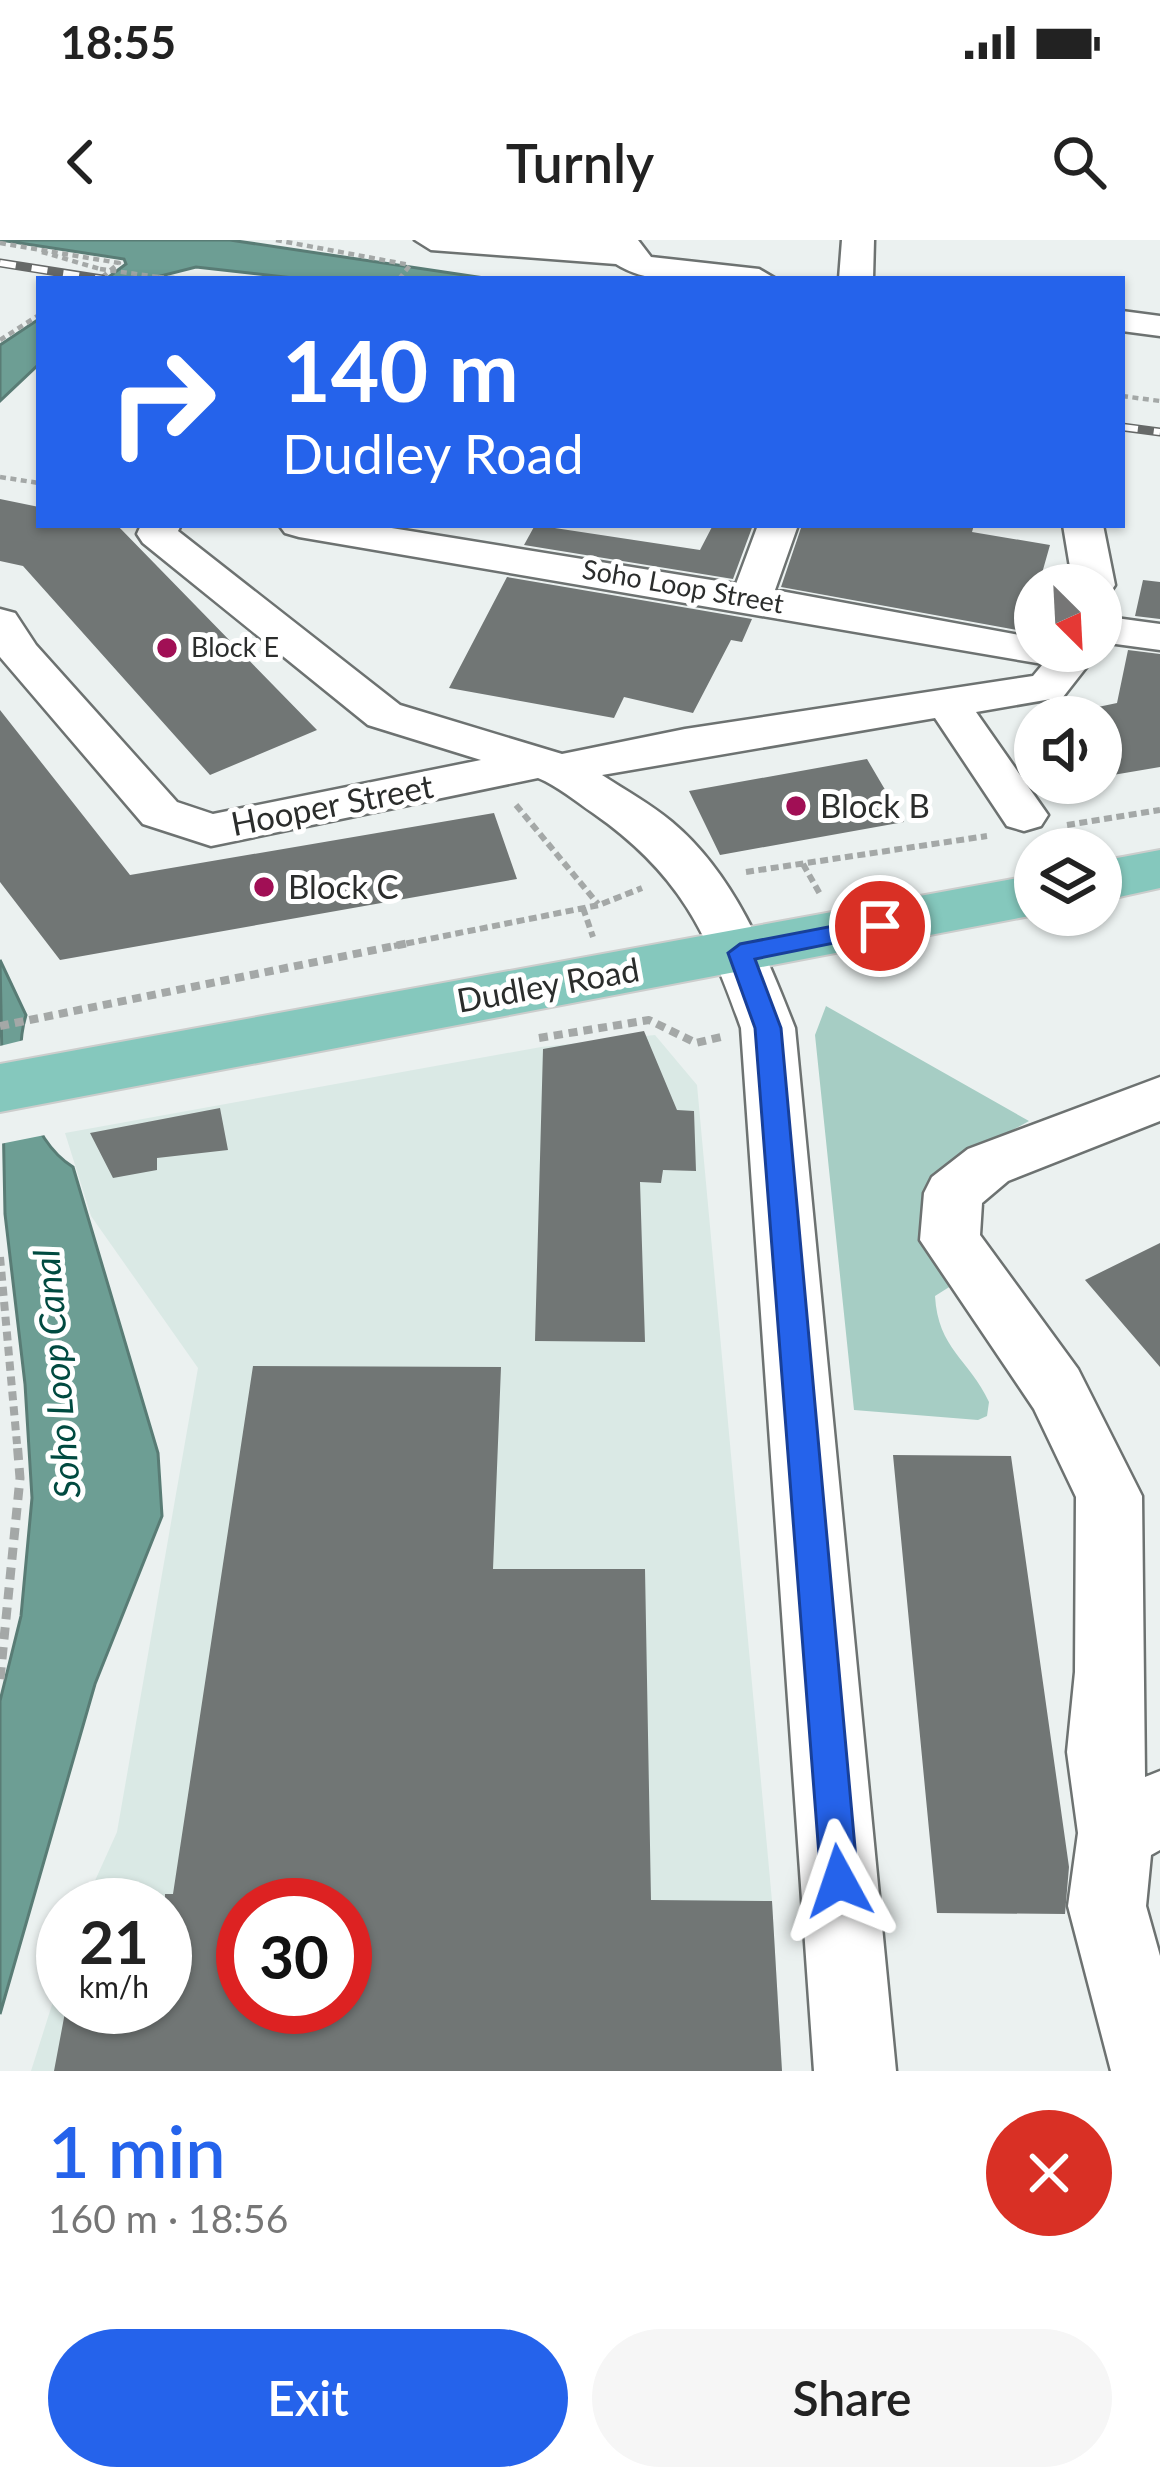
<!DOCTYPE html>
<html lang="en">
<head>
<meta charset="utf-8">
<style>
	body { margin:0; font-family:Lato,sans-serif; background:#f6f6f6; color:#222; height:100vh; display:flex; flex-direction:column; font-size:45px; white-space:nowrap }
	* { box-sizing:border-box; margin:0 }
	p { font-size:39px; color:#767676 }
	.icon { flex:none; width:66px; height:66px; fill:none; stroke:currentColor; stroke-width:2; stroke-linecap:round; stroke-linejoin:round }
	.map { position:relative; height:1831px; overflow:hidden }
	.drawer { display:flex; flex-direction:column; background:#fff; flex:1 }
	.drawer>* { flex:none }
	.banner { position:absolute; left:36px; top:36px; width:1089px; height:252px; border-radius:0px; box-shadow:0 3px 9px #0004; background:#2563eb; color:#fff; overflow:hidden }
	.needle { width:78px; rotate:156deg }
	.controls { position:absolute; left:1014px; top:324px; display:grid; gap:24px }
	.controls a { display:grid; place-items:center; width:108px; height:108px; border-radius:50%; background:#fff; box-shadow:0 3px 9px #0004; font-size:60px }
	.speed { position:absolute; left:36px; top:1638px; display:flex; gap:24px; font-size:60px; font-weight:700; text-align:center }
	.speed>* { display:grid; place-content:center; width:156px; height:156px; border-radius:50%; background:#fff; box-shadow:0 3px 9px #0004; line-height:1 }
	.speed small { font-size:30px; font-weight:400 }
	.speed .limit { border:18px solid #d22; background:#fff; color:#111 }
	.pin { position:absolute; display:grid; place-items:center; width:102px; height:102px; color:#fff; margin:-51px; border:6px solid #fff; border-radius:50%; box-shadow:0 3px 12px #0007 }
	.me { position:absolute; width:132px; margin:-66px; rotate:355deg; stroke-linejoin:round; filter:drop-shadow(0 0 9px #0008) }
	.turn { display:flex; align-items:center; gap:42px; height:252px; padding:0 48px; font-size:54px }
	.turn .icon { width:156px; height:156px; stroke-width:2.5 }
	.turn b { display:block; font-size:84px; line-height:102px }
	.round { display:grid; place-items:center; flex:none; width:126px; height:126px; border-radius:63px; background:#f6f6f6 }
	.head { display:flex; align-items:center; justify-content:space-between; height:204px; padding:0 48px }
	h1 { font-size:72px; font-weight:600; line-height:90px; color:#2563eb }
	.cta { display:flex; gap:24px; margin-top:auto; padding:24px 48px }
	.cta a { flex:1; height:138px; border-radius:72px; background:#2563eb; color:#fff; font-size:48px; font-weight:600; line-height:138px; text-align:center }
	.cta a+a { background:#f6f6f6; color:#222 }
	.status { display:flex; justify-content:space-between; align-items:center; height:84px; padding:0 60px; background:#fff; direction:ltr }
	.status svg { height:33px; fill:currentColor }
	header { display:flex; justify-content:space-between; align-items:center; height:156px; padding:0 48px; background:#fff; font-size:54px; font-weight:600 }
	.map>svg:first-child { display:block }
	.built { fill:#dae9e5; fill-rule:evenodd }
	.green { fill:#a6cdc4 }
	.water { fill:#6d9e94; stroke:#597c75; stroke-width:3 }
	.pier { fill:#ebf1f0 }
	.building { fill:#717675; fill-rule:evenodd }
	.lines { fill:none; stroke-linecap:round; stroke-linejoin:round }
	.minor-casing { stroke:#6d7271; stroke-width:5 }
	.major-casing { stroke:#cccdcc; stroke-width:4 }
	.path-far3 { stroke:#a4a8a7; stroke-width:4.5; stroke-dasharray:6 4.5; stroke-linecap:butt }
	.path-far2 { stroke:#a4a8a7; stroke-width:6; stroke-dasharray:8 4.5; stroke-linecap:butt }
	.path-far1 { stroke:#a4a8a7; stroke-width:8; stroke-dasharray:9 6; stroke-linecap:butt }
	.path { stroke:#a4a8a7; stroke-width:9; stroke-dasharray:12 8; stroke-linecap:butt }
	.minor { fill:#fff; fill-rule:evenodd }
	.major { fill:#85c8bd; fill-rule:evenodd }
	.rail-casing { stroke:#666968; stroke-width:9 }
	.rail { stroke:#fff; stroke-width:6; stroke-dasharray:16; stroke-linecap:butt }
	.path-bridge { stroke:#a4a8a7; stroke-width:4.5; stroke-dasharray:6 4.5; stroke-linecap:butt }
	.route { fill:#2563eb; stroke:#184099; stroke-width:3 }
	.poi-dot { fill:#a10f55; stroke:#fff; stroke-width:4.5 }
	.labels { text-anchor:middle; stroke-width:10; stroke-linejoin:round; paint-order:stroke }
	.far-street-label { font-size:27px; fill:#2b2d2c; stroke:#fff }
	.far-poi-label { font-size:27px; fill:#2b2d2c; stroke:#fff; text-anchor:start }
	.street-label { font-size:33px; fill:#2b2d2c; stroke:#fff }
	.poi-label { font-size:33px; fill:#2b2d2c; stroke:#fff; text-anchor:start }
	.water-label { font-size:36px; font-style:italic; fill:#004a40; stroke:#fff }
</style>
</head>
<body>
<div class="status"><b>18:55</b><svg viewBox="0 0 49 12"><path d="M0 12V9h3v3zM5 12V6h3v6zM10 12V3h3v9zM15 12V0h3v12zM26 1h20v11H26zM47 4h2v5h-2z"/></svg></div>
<header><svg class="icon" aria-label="back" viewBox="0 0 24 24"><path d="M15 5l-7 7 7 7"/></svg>Turnly<svg class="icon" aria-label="search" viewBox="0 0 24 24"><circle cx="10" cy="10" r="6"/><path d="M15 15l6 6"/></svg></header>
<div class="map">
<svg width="1160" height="1831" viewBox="0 0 1160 1831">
	<rect width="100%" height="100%" fill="#ebf1f0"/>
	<path class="built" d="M655,795l42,50 75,816 10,170h-751l32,-101v37h102v-102h-81l33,-73 81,-464 -107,-152 -26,-83 476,-86zM243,1665h102v102h-102z"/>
	<path class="green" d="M826,766l203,115 -83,46 8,117 -19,12c3,53 34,63 54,106l-2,14 -9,4 -124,-10 -39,-375z"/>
	<path class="water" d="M0,0h230l261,39h-189l-106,-12 -47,12h-43l20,-15 -2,-5z
		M39,79v45l-39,37v-56z
		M0,720l26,55c-15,50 2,124 47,152l85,286 4,63 -67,168 -95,330v-313l21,-85 11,-118 -7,-114 -20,-170z"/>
	<path class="pier" d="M24,800l21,95 -45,9v-98z"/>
	<path class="building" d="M0,259l39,8v18h78l200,205 -107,45 -187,-209 -23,-5z
		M535,285l165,25 13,-25h40l-20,54 -209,-34z
		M802,285h172l-2,7 78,13 -15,53 -12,-2 -6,34 -236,-43z
		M507,337l245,42 -10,23 -11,-2 -38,73 -69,-16 -10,21 -165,-30z
		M1143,340l17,2v37l-25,-3z
		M1128,410l32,4v113l-59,10v-60h-51l67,-14z
		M0,470l130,165 364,-62 23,66 -457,81 -60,-78z
		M867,519l37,63 -184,33 -31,-64z
		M644,791l33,79 17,1 2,60 -33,-1 -2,13 -21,-1 5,160 -110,-1 8,-292z
		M220,868l8,42 -71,8v12l-44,8 -23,-45z
		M1160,1003v124l-75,-87z
		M253,1126l248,1 -8,202h152l6,331 121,1 10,170h-728l12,-64h99v-113h8zM243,1665h102v102h-102z
		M893,1215l118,1 58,411 -4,47 -128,-1z"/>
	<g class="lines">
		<g class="minor-casing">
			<path id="minor" d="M415,0h223l13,17 108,12 17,10c-49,0 -118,12 -160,-15l-185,-14z
				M842,0h32l-1,39h-34z
				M1122,71l38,5v20l-38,-5z
				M141,285h40l-3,6 222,174 162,49 123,-25 348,-53 10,-12 -744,-127 -14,-4 -6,-8h94l363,59 22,-59h40l-23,65 260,48v13h64l-36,46 -87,15 72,103 -7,11 -17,5 -17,-5 -72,-108 -333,57c23,15 49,29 70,47 62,52 94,132 123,206l101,1043h-82l-73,-1043c-34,-96 -62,-155 -148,-215 -18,-12 -35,-27 -55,-35l-327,68 -68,-22 -143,-167v-48l15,4 21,32 141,157 36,12 268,-54 -113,-35 -225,-182 -6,-9z
				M1063,285h40l12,60 -6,9 -8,2v-11h-28z
				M1101,376l59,8v26l-59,-8z
				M1160,837v44l-152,60 -26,22 -2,32 98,134 64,127 3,281 15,-6v79l-9,5 -5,51 14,50v115h-49l-43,-165 10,-73 -11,-81 8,-80 1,-175 -42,-88 -114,-169 4,-47 8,-16 36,-28z"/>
		</g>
		<g class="major-casing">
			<path id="major" d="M1160,610v38l-59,13v-40z
				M1035,635v40l-1035,197v-48z"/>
		</g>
		<path class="path-far3" d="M276,0l134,25
			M0,3l119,20 -19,16
			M42,12l58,17
			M158,37l31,2
			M0,100l39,-25
			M1122,156l38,5
			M0,237l39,6"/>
		<path class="path-far2" d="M516,565l82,99
			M1067,585l93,-15
			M803,624l17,30
			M746,632l241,-36
			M583,668l10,29
			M394,706l205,-41 43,-17"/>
		<path class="path-far1" d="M0,786l409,-83
			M539,798l110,-18 47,23 25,-6
			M0,1017l17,187"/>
		<path class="path" d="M0,1439l20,-201 -3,-37"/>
		<use href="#minor" class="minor"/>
		<use href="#major" class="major"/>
		<g class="rail-casing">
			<path id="rail" d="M0,23l102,16
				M1122,187l38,5"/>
		</g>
		<use href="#rail" class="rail"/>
		<path class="path-bridge" d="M100,29l58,8
			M399,39l12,-15"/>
	</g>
	<path class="route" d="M880,677l13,9 -4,6 -134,27 26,69 77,853 -6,13 -13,6 -13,-6 -5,-13 -66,-853 -27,-75 12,-9z"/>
	<g class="poi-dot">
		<circle cx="167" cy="408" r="12"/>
		<circle cx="796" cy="566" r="12"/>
		<circle cx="264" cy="647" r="12"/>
	</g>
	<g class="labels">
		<g class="far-street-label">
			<text transform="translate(683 347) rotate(10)" y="9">Soho Loop Street</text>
		</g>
		<g class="far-poi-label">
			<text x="191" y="417">Block E</text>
		</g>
		<g class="street-label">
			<text transform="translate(332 565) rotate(-11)" y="12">Hooper Street</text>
			<text transform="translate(548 745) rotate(-10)" y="12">Dudley Road</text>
		</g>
		<g class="poi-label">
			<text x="820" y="578">Block B</text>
			<text x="288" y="659">Block C</text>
		</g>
		<g class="water-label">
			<text transform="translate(57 1134) rotate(-95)" y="13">Soho Loop Canal</text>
		</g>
	</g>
</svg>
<div class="controls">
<a><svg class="needle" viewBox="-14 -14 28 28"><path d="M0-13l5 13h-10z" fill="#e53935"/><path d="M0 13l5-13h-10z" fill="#767676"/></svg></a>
<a><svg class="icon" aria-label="sound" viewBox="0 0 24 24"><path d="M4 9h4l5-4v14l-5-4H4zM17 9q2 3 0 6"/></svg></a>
<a><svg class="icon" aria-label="layers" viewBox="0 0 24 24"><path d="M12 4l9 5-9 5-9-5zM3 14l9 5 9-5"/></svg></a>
</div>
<div class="speed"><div>21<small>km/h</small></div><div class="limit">30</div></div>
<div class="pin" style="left:880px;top:686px;background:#d93025"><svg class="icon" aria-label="arrive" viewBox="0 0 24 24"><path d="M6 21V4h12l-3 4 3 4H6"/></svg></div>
<svg class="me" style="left:839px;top:1641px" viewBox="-20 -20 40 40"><path d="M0-17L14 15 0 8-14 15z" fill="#2563eb" stroke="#fff" stroke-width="4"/></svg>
<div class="banner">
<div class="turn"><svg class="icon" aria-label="right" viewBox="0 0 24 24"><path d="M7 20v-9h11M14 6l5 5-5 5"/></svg><div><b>140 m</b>Dudley Road</div></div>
</div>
</div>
<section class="drawer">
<div class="head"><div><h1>1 min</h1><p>160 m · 18:56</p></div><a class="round" style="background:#d93025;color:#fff"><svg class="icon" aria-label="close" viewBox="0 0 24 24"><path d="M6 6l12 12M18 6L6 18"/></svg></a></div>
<div class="cta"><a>Exit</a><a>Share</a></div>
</section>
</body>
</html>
